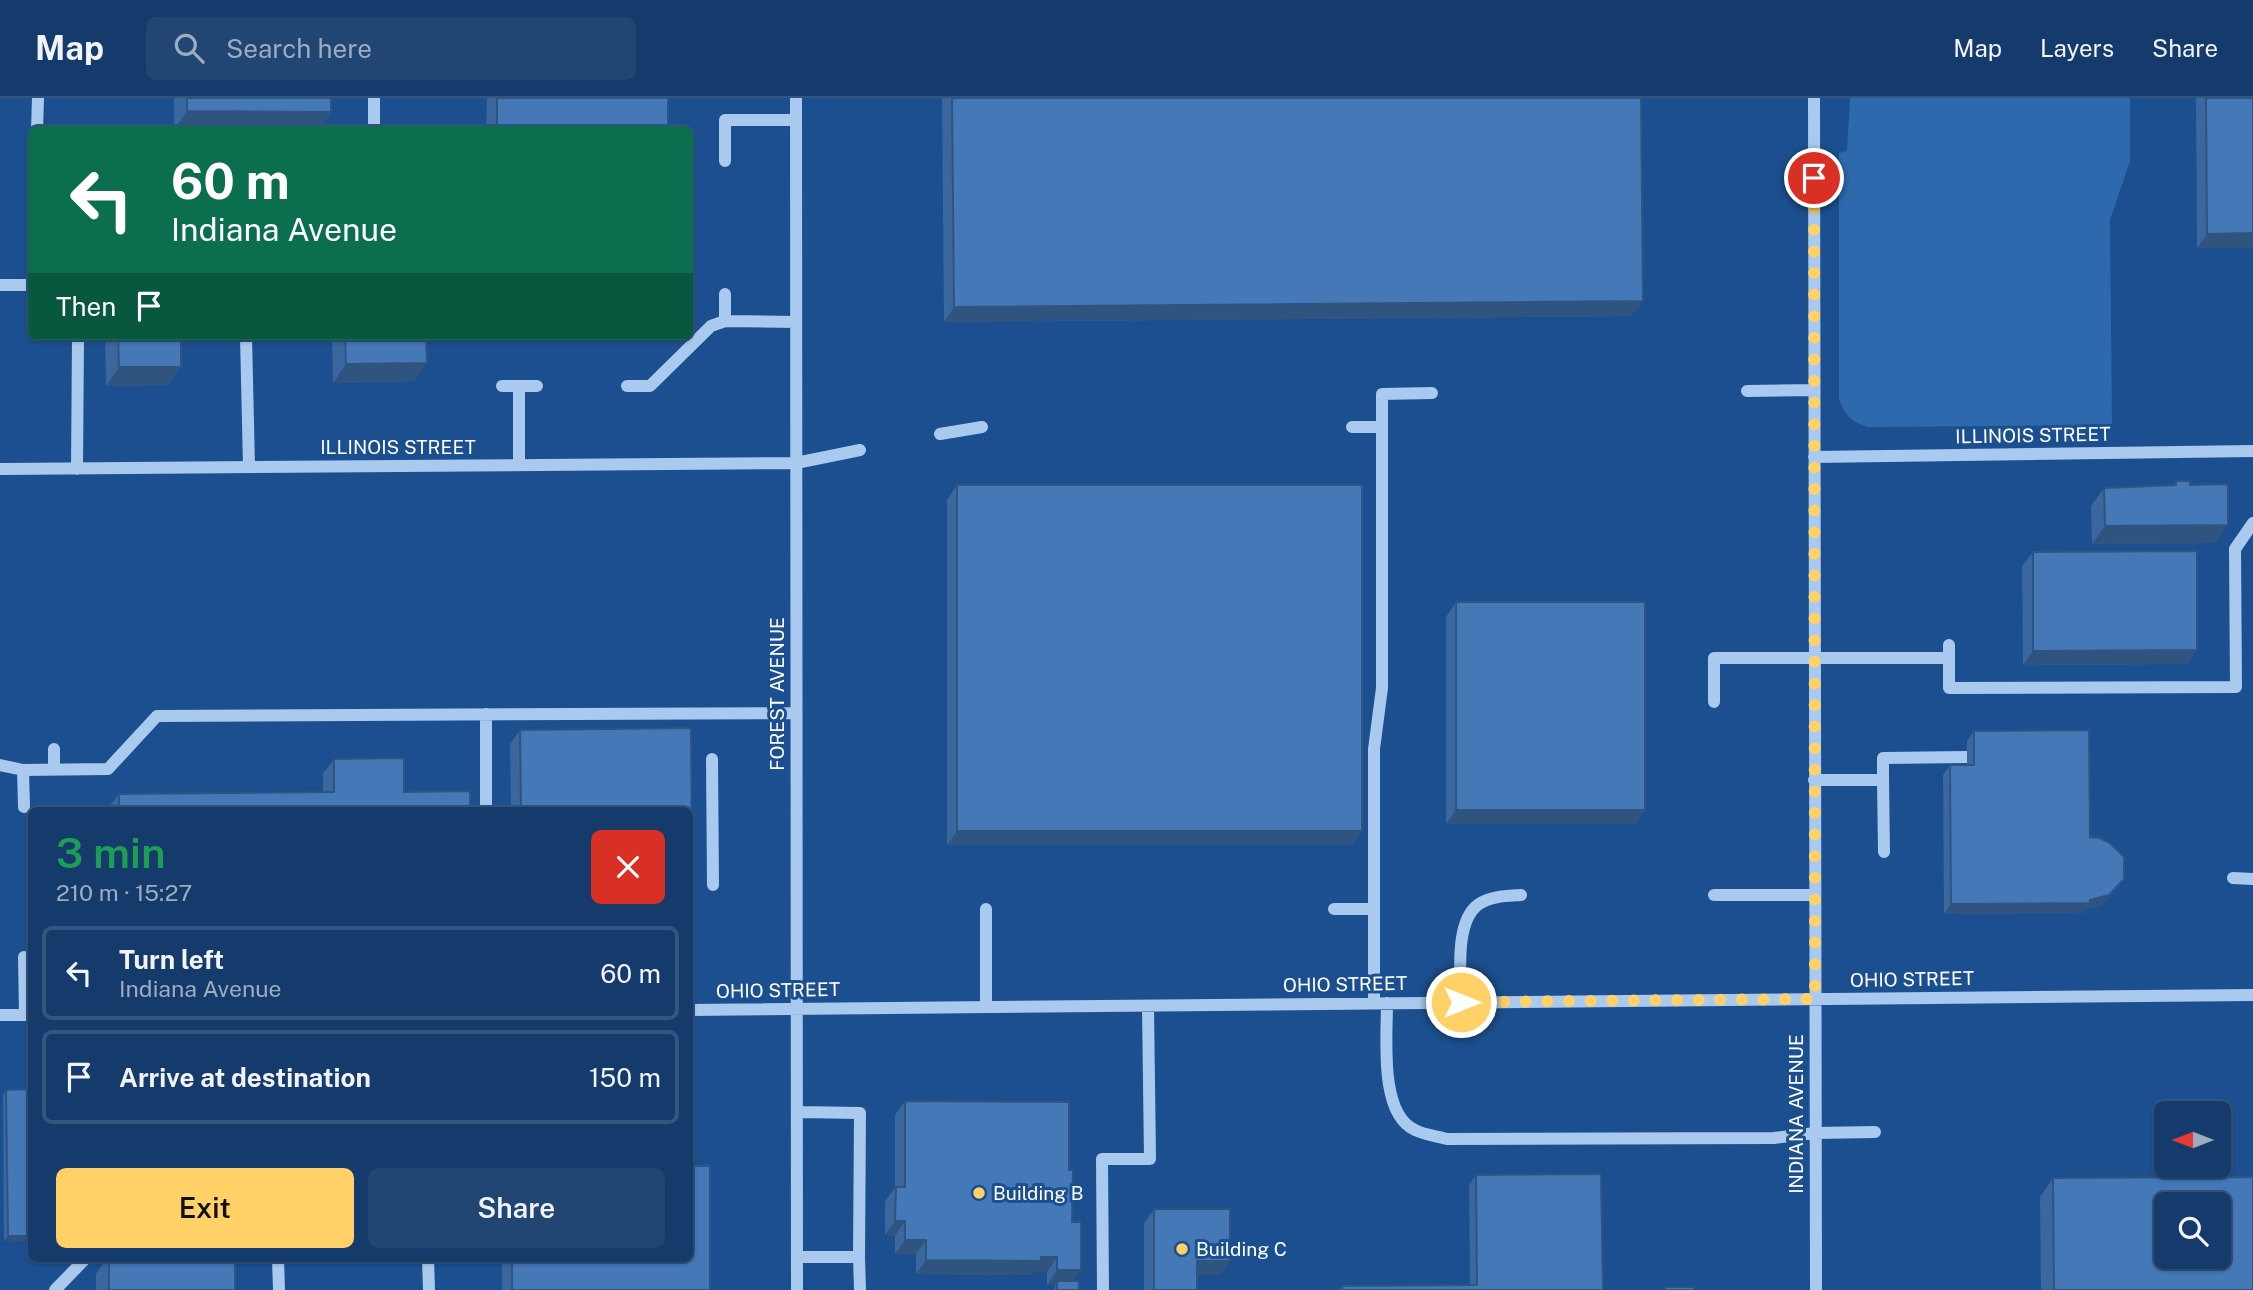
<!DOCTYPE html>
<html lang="en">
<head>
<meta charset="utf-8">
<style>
	body { margin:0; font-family:"Public Sans",sans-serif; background:#214673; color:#f1f3f6; height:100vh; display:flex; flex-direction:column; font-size:26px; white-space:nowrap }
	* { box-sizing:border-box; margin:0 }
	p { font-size:23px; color:#9dadc1 }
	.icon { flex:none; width:38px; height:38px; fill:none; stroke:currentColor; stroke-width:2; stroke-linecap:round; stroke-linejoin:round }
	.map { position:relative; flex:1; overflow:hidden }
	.side { position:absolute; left:28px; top:709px; width:665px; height:455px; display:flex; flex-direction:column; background:#143b6b; border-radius:10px; box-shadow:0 2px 5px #0004,0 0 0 2px #33557e }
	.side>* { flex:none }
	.guide { position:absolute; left:28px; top:28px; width:665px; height:214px; border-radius:10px; box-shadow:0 2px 5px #0004,0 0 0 2px #33557e; background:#0b6e4f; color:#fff; overflow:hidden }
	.needle { width:46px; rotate:270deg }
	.controls { position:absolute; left:2154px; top:1003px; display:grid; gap:14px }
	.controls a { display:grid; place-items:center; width:77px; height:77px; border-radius:10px; background:#143b6b; box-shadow:0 2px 5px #0004,0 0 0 2px #33557e; font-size:35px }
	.pin { position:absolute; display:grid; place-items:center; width:60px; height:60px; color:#fff; margin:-30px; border:4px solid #fff; border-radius:50%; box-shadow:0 2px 7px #0007 }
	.me { position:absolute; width:77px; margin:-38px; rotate:90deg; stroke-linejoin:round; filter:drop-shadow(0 0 5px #0008) }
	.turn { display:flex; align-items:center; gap:24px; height:147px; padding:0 28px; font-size:32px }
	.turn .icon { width:91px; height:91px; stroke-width:2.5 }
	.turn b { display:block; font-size:49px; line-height:60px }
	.then { display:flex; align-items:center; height:66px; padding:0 28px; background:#0003; gap:14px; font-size:26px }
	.round { display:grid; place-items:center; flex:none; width:74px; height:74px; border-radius:10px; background:#214673 }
	.headline { display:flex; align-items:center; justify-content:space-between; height:119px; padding:0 28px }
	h1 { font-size:42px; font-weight:600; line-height:52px; color:#1e9e55 }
	.primary-button { display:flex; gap:14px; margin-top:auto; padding:14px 28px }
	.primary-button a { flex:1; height:80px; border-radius:10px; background:#ffd166; color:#111; font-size:28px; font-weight:600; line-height:80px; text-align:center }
	.primary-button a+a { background:#214673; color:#f1f3f6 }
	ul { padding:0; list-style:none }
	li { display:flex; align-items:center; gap:21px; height:94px; margin:0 14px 10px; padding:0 14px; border:4px solid #33557e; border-radius:10px }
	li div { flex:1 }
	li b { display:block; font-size:26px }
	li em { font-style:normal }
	header { display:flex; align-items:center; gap:42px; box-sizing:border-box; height:98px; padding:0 35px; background:#143b6b; border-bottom:2px solid #33557e }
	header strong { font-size:33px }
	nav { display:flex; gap:38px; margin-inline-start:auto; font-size:24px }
	.search { width:490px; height:63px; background:#214673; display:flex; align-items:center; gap:18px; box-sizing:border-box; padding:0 24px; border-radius:10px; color:#9dadc1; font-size:26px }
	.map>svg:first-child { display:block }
	.green { fill:#2e69ad }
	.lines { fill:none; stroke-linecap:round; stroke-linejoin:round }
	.minor { stroke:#a9c9ee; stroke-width:12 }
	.wall { fill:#3a679d }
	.shaded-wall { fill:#305480 }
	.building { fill:#4478b7; stroke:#305480; stroke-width:2; fill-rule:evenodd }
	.route { stroke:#ffd166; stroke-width:12; stroke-dasharray:0 21.6 }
	.poi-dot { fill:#ffd166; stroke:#1b4f8f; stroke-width:2.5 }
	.labels { text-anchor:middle; stroke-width:6; stroke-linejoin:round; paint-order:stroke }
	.street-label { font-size:19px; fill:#fff; stroke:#1b4f8f }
	.poi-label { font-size:19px; fill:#fff; stroke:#1b4f8f; text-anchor:start }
</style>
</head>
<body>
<header>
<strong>Map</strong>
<div class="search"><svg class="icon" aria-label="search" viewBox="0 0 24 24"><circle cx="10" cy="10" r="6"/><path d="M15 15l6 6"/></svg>Search here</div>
<nav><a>Map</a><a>Layers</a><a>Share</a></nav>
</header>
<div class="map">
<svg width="2253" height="1192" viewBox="0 0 2253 1192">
	<rect width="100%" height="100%" fill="#1b4f8f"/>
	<path class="green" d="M1850,0h280v63l-20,59 2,205 -244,2c-15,-4 -24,-12 -29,-28v-246l8,-2z"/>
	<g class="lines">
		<path class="minor" d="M796,0l1,1192
			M1814,0l2,1192
			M37,32l1,-32
			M374,32v-32
			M725,63v-41h71
			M0,187h32
			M725,196v27
			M246,238l3,131
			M502,288h35
			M519,288v79
			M627,288h23l61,-60 14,-5 71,1
			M1747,293l67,-1
			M1352,329h30v261l-8,61v254
			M1382,329v-33l50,-1
			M940,336l42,-7
			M1814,359l439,-6
			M0,371l796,-6 64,-13
			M77,371l1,-133
			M1949,547v43l287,-1 -1,-138 18,-26
			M1714,604v-44h235
			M486,616v96
			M54,651v20
			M712,661l1,126
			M0,667l23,5 85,-1 49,-53 639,-3
			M23,672l1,37
			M1814,682h69l1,72
			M1883,682v-22l84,-1
			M2233,780l20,1
			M1714,797h101
			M986,811v98
			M1334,811h40
			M24,859l1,58
			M1461,904c0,-26 -7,-81 18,-98 12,-8 29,-8 42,-9
			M1387,905c0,34 -8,111 28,127 10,5 22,6 32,9l327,-1 41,-5 60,-1
			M690,912l1563,-15
			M0,917h31
			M797,1014l63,1 -1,144h-62
			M859,1159l1,33
			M278,1160l1,32
			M428,1160l1,32
			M55,1192l31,-32
			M1103,1192l-1,-131h48l-2,-153"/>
	</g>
	<path class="wall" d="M174,0h157v14l-12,18h-145z
		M487,0h181v32h-182z
		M942,0h699l-9,218 -688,6z
		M2196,0h57v150h-56z
		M105,238h76l-13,49 -62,1z
		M332,238h94l1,27 -13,18 -81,2z
		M2176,383l14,4 25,58 -123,1 -1,-38 13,-18 69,-3z
		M957,387l405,346 -10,14h-405v-345z
		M2033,454l164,98 -10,14 -164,1 -1,-99z
		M1456,504l189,208 -10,14h-189v-207z
		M520,632l170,80h-179l-1,-66z
		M1974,633l116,106 26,52 -14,16 -16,4 -3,4 -139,1 -1,-139 7,-10h17v-24z
		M334,661l70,33 66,18h-362v-2l11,-14 204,-2v-19z
		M6,992l26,151h-28l-1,-146z
		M905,1003l164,69 3,52 1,59 6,9h-25l1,-5h-8v-13h-13l-3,3 -115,-1v-20h-21v-18l-10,-1v-34l10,-13v-73z
		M1476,1077l127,115h-264l3,-4 128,-1 -1,-100z
		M2053,1080l200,112h-212l-1,-93z
		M1154,1111l76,52 -10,14h-23v15h-53v-67z
		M107,1160h128v32h-139v-16z
		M502,1160h188l20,32h-208z"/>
	<path class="shaded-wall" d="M187,13l144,1 -12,18h-145z
		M2253,135v15h-56l10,-14z
		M1643,203l-11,15 -688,6 10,-15z
		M427,265l-13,18 -81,2 13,-19z
		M119,269h62l-13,18 -62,1z
		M2228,427l-13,18 -123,1 13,-18z
		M2197,552l-10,14 -164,1 10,-14z
		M1456,712h189l-10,14h-189z
		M957,733h405l-10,14h-405z
		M2124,781l-8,10 -14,16 -16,4 -3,4 -139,1 7,-10 139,-4z
		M895,1123h10l-10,15 -10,-1z
		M8,1138h24v5h-28z
		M905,1142h21l-10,14h-21z
		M1057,1159l-10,15h-13l-3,3 -115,-1 10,-14z
		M1197,1163h33l-10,14h-34z
		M1057,1172h24l-10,15 -14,-4 -2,4h-8z"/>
	<path class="building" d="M187,0h144v14l-144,-1z
		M497,0h171v32h-171z
		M952,0h689l2,203 -689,6z
		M2206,0h47v135l-46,1z
		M118,238h63v31h-62z
		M345,238h81l1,27 -81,1z
		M2176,383h14v4l38,-1v41l-123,1 -1,-38 72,-3z
		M957,387h405v346h-405z
		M2197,453v99l-164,1v-99z
		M1456,504h189v208h-189z
		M691,630l1,136h-2v-54h-169l-1,-80z
		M2089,632l1,107 10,1 10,5 14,14v22l-15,16 -19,5v3l-139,1 -1,-139h24v-34z
		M404,660v34l66,-1v19h-351v-16l215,-2v-33z
		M32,991v147h-24l-2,-146z
		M905,1003l164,1v68h4l-1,52h9v48h-24v-13h-16v4l-115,-1v-20h-21v-19h-10l1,-34h9z
		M690,1068h20v124h-198v-32h178z
		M1601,1076l2,116h-261v-4l135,-1 -1,-110z
		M2253,1079v113h-199l-1,-112zM2166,1106h53v52h-53z
		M1154,1111h76v52h-33v29h-43z
		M109,1160h126v32h-126z
		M1057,1183h22v9h-22z
		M1665,1189h29v3h-29z"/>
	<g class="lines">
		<path class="route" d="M1461,904l354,-3 -1,-821"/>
	</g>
	<g class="poi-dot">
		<circle cx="979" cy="1095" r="7"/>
		<circle cx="1182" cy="1151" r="7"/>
	</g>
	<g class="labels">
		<g class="street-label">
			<text transform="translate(2033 337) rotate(-1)" y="7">ILLINOIS STREET</text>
			<text x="398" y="356">ILLINOIS STREET</text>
			<text transform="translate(777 596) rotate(-90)" y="7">FOREST AVENUE</text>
			<text transform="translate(1912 881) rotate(-1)" y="7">OHIO STREET</text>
			<text transform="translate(1345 886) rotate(-1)" y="7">OHIO STREET</text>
			<text transform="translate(778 892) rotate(-1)" y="7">OHIO STREET</text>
			<text transform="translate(1796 1016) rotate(-90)" y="7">INDIANA AVENUE</text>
		</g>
		<g class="poi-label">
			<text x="993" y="1102">Building B</text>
			<text x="1196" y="1158">Building C</text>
		</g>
	</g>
</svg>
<div class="controls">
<a><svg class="needle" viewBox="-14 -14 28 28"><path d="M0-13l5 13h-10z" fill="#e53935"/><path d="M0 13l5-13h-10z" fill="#9dadc1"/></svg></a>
<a><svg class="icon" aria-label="search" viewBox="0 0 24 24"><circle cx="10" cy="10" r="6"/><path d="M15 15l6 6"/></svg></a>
</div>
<div class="pin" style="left:1814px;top:80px;background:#d93025"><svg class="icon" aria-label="arrive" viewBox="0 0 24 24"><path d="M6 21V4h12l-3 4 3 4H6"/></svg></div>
<svg class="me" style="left:1461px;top:904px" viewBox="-20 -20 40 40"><circle r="17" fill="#ffd166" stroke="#fff" stroke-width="3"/><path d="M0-11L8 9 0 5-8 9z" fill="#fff"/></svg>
<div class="guide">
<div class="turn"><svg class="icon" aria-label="left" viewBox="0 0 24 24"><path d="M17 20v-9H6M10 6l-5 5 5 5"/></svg><div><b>60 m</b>Indiana Avenue</div></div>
<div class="then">Then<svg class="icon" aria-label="arrive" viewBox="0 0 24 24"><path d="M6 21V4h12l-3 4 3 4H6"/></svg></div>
</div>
<section class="side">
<div class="headline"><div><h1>3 min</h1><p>210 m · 15:27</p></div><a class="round" style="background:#d93025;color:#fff"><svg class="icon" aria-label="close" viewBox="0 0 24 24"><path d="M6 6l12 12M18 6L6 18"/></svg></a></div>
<ul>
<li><svg class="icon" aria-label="left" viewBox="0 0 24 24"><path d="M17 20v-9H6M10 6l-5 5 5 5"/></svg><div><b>Turn left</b><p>Indiana Avenue</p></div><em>60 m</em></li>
<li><svg class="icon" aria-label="arrive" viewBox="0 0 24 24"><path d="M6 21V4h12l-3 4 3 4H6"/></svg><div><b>Arrive at destination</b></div><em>150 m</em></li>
</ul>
<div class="primary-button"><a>Exit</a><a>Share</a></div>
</section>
</div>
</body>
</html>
